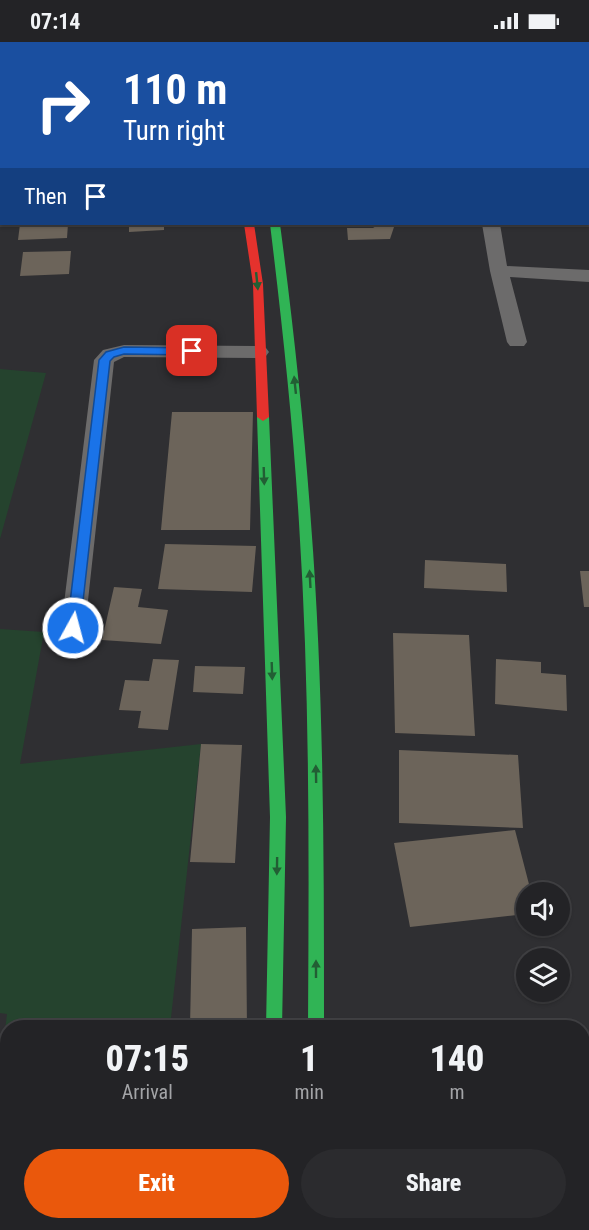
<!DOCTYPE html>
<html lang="en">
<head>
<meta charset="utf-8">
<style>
	body { margin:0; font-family:"Roboto Condensed",sans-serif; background:#2b2b2e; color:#f1f3f6; height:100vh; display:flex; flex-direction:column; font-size:22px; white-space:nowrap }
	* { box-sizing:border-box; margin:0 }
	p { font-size:20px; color:#a3a4a7 }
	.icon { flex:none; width:33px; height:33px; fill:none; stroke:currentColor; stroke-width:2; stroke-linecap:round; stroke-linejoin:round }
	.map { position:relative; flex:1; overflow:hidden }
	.side { position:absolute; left:0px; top:978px; width:590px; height:210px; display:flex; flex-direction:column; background:#232326; border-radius:24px 24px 0 0; box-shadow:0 2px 4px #0004,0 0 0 2px #404043 }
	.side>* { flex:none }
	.top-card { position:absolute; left:0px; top:0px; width:590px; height:183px; box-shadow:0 2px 4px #0004,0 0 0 2px #404043; background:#1a4fa0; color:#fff; overflow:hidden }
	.controls { position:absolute; left:516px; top:840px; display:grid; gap:12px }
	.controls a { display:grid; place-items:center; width:54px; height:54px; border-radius:50%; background:#232326; box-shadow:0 2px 4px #0004,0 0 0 2px #404043; font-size:30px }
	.pin { position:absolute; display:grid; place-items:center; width:51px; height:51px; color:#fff; margin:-26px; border-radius:12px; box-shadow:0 3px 9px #0006 }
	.me { position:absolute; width:66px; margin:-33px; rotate:7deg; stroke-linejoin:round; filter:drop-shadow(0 0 4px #0008) }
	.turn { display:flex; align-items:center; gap:21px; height:126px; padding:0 24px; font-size:27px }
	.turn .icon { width:78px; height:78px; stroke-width:2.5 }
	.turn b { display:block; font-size:42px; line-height:51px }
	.then { display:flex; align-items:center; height:57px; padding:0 24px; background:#0003; gap:12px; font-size:22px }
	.eta { display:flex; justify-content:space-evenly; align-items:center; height:102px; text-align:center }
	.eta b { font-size:36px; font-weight:800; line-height:42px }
	.action { display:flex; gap:12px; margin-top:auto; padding:12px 24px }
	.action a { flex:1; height:69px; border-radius:36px; background:#ea580c; color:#fff; font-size:24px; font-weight:800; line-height:69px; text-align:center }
	.action a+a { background:#2b2b2e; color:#f1f3f6 }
	.status { display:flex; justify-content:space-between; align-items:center; height:42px; padding:0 30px; background:#232326; direction:ltr }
	.status svg { height:16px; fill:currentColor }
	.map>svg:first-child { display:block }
	.green { fill:#25432e }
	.building { fill:#6c645a }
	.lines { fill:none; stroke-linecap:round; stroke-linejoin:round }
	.street { fill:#6c6b6b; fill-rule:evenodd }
	.fast { fill:#30b455; fill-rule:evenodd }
	.jam { fill:#e5322d; fill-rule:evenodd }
	.oneway { fill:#225e34 }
	.route { fill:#1a73e8; stroke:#114b97; stroke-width:1.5 }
</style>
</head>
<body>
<div class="status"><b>07:14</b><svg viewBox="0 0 49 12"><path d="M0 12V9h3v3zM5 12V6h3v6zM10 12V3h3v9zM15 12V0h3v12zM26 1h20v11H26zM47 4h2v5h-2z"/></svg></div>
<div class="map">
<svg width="589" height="1188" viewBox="0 0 589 1188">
	<rect width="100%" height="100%" fill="#2f2f32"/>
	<path class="green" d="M0,327l46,4 -46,166z
		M0,587l44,3 -24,132 181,-20 -31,283 -162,1v194l199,1v7h-207v-157l7,-59 -7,-1z"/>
	<path class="building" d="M20,182h48l-1,14 -49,2z
		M129,182h35v6l-35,2z
		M379,182h16l-5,15 -42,1 -1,-12h26z
		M71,209l-2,23 -49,2 3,-24z
		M172,370h81l-3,118h-89z
		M165,502l91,2 -4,46 -94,-3z
		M425,518l81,4 1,28 -83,-4z
		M580,529h9v36h-5z
		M114,545l28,2 -4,18 30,3 -7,34 -59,-4z
		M393,591l76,2 6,101 -80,-3z
		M153,617l26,1 -11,70 -30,-2 3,-17 -22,-1 6,-30 24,1z
		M496,617l45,3v11l25,2 1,36 -72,-7z
		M195,624l50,1 -2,27 -50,-2z
		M201,702l41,1 -7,118 -45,-1z
		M399,708l119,5 5,73 -124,-5z
		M515,788l16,62h-5v22l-116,13 -16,-84z
		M246,885l1,101h-57l2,-99z
		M343,1180h95l1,8h-95z"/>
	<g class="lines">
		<path class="street" d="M101,0h16v2h-15z
			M588,10l1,1v11l-1,-1z
			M0,67h2v10h-2z
			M588,105h1v10h-1z
			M588,153h1v10h-1z
			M482,182h18l7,42 82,4v12l-79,-5 17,65 -3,4h-14l-3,-4 -17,-71z
			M124,303l135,1 7,2 3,4 -3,4 -7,2 -135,-1 -10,5 -29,266 -4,7 -8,2 -8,-2 -4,-7 33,-268 9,-10z"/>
		<path class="fast" d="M223,0h8v2h-8z
			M270,182h10c13,99 24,199 31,299 13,168 13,336 13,505h-16c1,-169 2,-337 -9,-505 -6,-100 -17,-200 -29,-299z
			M263,371l6,4 17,400 -4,211h-16l4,-211 -13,-400z
			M589,1035v18l-7,1v-18z
			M261,1180h18v8h-18z
			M306,1180h18v8h-18z"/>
		<path class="jam" d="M244,182h10l9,60 6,133 -6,4 -6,-4 -4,-133z"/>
	</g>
	<defs><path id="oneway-solid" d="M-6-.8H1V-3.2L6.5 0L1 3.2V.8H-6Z" transform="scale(1.5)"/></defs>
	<g class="oneway">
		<use href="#oneway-solid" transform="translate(257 239) rotate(84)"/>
		<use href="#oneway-solid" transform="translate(295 343) rotate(-96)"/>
		<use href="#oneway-solid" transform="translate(264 434) rotate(88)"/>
		<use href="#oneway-solid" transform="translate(310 537) rotate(-93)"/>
		<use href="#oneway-solid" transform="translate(272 629) rotate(88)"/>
		<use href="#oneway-solid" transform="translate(316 732) rotate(-91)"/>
		<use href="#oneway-solid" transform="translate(277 824) rotate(91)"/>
		<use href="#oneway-solid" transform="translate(316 927) rotate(-90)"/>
	</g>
	<path class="route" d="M124,305l68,1 5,3 -5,4 -68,-1 -10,3 -4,4 -30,267 -7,5 -6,-5 32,-268 7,-8z"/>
</svg>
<div class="controls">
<a><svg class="icon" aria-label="sound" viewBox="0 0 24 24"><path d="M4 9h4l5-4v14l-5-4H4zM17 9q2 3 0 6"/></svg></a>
<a><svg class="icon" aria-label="layers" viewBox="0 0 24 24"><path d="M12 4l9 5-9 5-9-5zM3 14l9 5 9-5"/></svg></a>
</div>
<div class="pin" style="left:192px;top:309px;background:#d93025"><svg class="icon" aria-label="arrive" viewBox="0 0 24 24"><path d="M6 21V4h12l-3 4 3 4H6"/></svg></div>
<svg class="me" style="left:73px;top:586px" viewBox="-20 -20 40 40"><circle r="17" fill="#1a73e8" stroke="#fff" stroke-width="3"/><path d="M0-11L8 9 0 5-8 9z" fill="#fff"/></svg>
<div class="top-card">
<div class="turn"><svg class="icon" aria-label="right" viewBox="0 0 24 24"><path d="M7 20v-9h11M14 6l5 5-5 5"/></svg><div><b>110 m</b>Turn right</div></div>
<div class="then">Then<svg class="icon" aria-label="arrive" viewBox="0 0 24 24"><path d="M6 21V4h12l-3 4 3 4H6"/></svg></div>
</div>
<section class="side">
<div class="eta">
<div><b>07:15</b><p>Arrival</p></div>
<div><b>1</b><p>min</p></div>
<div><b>140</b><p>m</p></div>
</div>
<div class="action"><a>Exit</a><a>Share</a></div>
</section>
</div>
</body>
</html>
